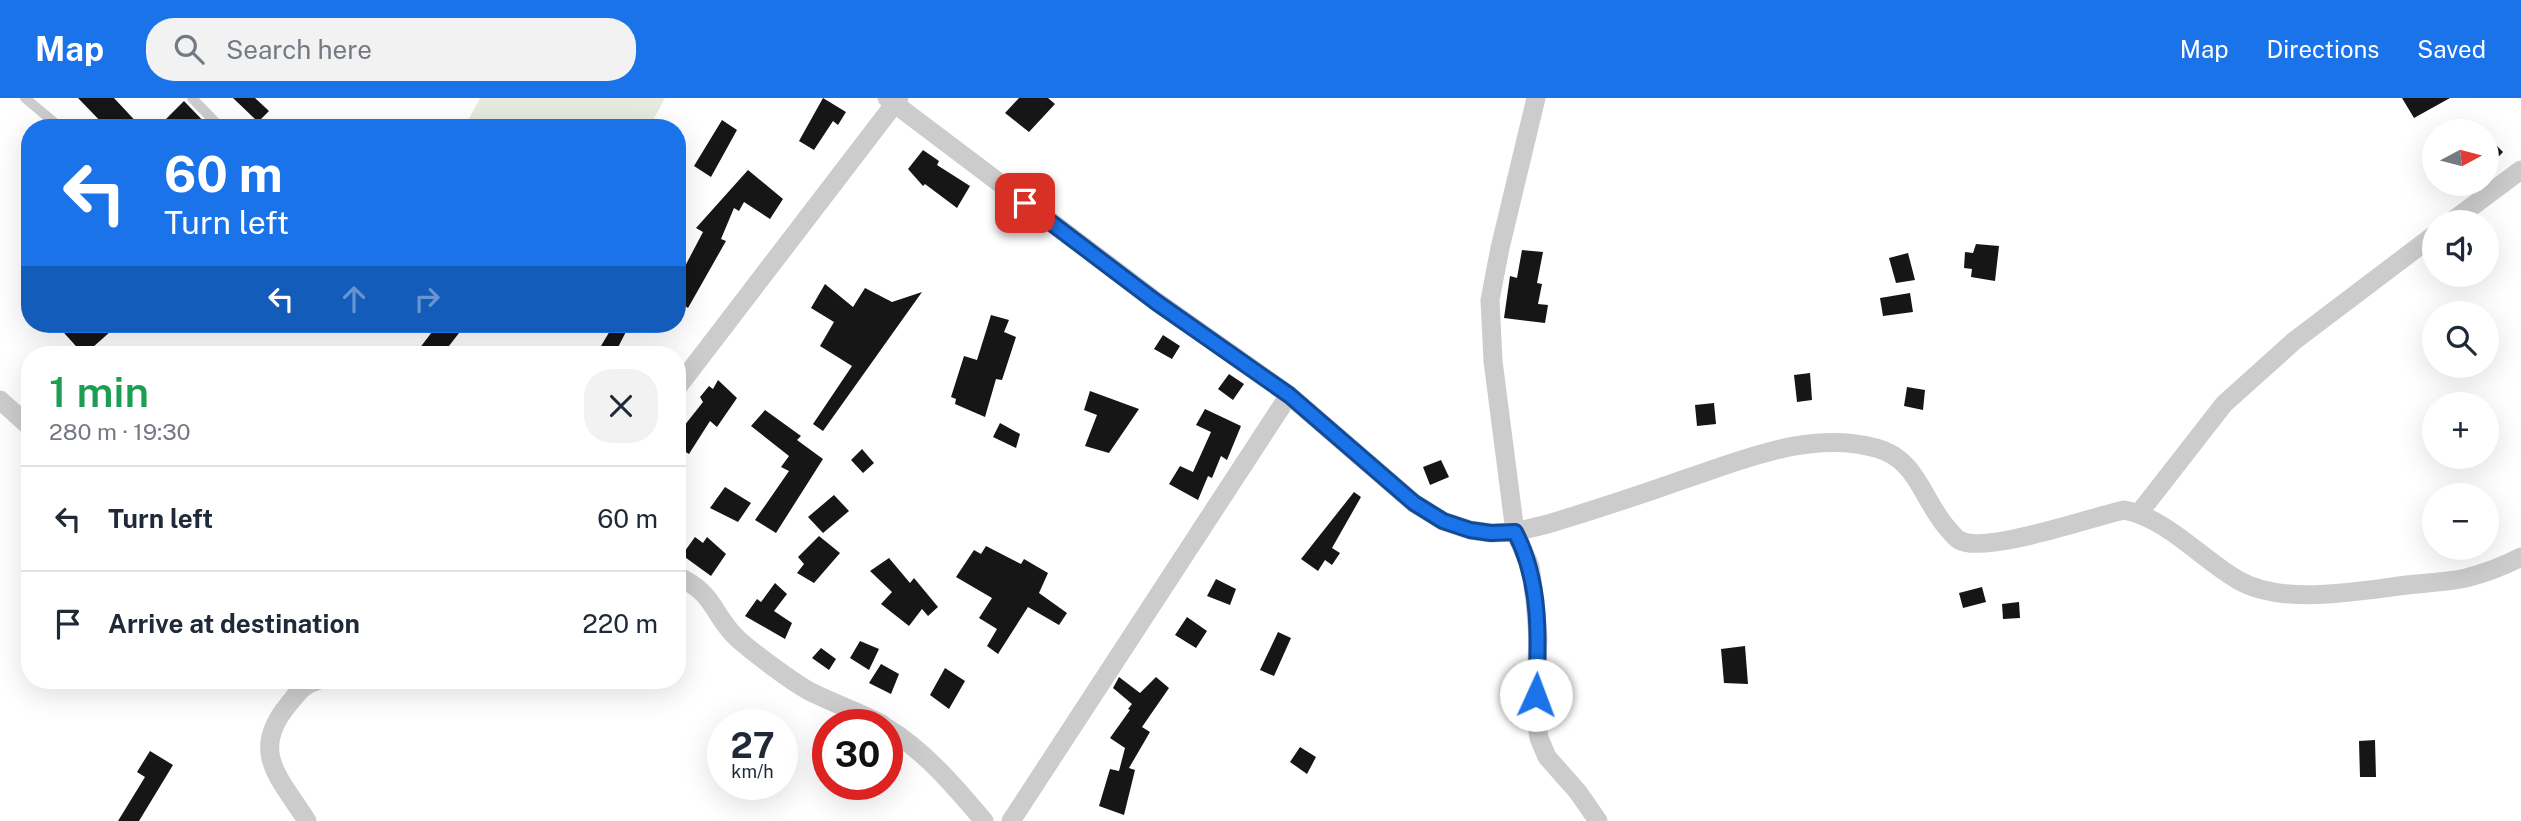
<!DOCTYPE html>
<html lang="en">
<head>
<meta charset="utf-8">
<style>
	body { margin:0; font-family:"Public Sans",sans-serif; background:#f2f2f3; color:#1f2937; height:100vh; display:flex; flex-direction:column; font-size:26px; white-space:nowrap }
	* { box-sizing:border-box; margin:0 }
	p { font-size:23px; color:#747a83 }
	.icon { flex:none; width:38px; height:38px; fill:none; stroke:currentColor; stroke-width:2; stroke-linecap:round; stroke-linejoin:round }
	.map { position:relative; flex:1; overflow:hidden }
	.sheet { position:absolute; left:21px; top:248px; width:665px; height:343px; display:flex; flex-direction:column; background:#fff; border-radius:28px; box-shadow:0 7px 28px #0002 }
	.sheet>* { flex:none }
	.hud { position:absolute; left:21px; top:21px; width:665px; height:214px; border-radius:28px; box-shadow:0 7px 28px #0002; background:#1a73e8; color:#fff; overflow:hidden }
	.needle { width:46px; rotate:83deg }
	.tools { position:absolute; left:2422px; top:21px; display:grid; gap:14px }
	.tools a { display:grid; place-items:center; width:77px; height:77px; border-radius:50%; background:#fff; box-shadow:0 7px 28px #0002; font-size:35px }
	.speed { position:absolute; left:707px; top:611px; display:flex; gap:14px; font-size:35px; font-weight:700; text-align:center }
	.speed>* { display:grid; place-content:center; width:91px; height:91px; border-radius:50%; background:#fff; box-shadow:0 7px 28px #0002; line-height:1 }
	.speed small { font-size:18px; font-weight:400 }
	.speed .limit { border:10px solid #d22; background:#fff; color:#111 }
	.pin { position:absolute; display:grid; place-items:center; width:60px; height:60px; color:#fff; margin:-30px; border-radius:14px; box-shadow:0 4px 10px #0006 }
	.me { position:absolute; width:77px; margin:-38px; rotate:2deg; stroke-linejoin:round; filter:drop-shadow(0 0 5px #0008) }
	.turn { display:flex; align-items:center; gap:24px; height:147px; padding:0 28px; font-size:32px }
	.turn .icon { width:91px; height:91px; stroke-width:2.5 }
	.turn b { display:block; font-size:49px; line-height:60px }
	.lanes { display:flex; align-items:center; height:66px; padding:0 28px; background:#0003; justify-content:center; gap:35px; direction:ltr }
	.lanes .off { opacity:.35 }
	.round { display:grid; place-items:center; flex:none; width:74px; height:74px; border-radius:28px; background:#f2f2f3 }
	.headline { display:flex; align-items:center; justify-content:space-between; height:119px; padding:0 28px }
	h1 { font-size:42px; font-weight:600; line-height:52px; color:#1e9e55 }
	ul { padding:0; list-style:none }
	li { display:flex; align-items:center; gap:21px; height:105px; padding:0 28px; border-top:2px solid #e0e1e3 }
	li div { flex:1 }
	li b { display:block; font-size:26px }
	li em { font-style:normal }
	header { display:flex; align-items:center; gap:42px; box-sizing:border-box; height:98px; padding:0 35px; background:#1a73e8; color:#fff }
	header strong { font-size:33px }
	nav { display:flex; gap:38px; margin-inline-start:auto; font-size:24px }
	.search { width:490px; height:63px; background:#f2f2f3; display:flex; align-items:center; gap:18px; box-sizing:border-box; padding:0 24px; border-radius:28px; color:#747a83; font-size:26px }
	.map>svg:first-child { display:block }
	.green { fill:#e5ebde }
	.building { fill:#161616 }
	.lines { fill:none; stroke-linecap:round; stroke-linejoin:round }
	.service { stroke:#ccc; stroke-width:10 }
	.minor { stroke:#ccc; stroke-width:19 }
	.route-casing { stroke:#114b97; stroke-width:18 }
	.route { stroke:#1a73e8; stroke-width:12 }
</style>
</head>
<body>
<header>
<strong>Map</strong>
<div class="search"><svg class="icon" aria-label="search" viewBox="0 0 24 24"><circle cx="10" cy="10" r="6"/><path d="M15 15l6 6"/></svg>Search here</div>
<nav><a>Map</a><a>Directions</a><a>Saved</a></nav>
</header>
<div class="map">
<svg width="2521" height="723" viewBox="0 0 2521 723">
	<rect width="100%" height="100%" fill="#fff"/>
	<path class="green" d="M480,0h185l-16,30h-185z"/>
	<path class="building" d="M78,0h36l28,30h-35z
		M233,0h22l14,13 -11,11z
		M823,0l23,14 -8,13 -5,-4 -19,29 -15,-9z
		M1019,0h29l7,6 -26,28 -24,-19z
		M2402,0h48l-36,20z
		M184,3l26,27h-53z
		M722,22l15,10 -26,47 -17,-11z
		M2487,38l16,16 -16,17z
		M923,52l16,11 -2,4 33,21 -13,22 -32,-24 -2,2 -15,-17z
		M748,72l35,29 -13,20 -26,-17 -5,9 -5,-3 -13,31 5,2 -38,67 -11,-7v-34l6,3 20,-38 -7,-4z
		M1976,146l23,2 -4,35 -24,-4 1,-8 -8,-1 1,-16 8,1z
		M1522,152l21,2 -6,31 5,1 -4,20 10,1 -3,18 -41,-5 6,-42 7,2z
		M1908,155l7,27 -19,3 -7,-25z
		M825,186l28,23 12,-19 27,14 30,-10 -99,139 -10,-7 39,-58 -32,-20 14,-24 -23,-14z
		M1910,195l3,19 -30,4 -3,-18z
		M991,217l18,5 -5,12 12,5 -14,43 -6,-1 -11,38 -30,-13 1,-5 -5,-2 13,-41 13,4z
		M56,226h63l-35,31z
		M438,226h28l-24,31h-15l-8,-6z
		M614,226h16l-16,31 -13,-9z
		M1163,237l17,11 -8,13 -18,-10z
		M1810,275l2,27 -15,2 -3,-27z
		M1229,276l15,10 -11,16 -15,-11z
		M718,282l19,18 -20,29 -7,-6 -21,33 -12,-7v-27l7,6 19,-24 -3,-5 9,-11 4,3z
		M1907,289l18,3 -2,20 -19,-4z
		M1090,293l49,18 -30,44 -24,-7 12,-31 -13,-5z
		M1714,305l2,21 -19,2 -2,-21z
		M1205,311l36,17 -14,34 -6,-4 -9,22 -4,-2 -10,24 -29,-16 11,-18 13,6 18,-40 -15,-7z
		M765,312l36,26 -4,4 26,19 -47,74 -21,-13 34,-49 -8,-4 8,-11 -38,-30z
		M1000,325l20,11 -4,14 -23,-11z
		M862,351l12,14 -11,10 -12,-13z
		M1441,362l8,17 -19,8 -7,-18z
		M725,389l26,16 -13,19 -28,-14z
		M1354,394l7,5 -29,51 8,5 -8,12 -7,-5 -7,11 -17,-12z
		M834,397l15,16 -26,22 -15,-16z
		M819,438l21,17 -26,30 -17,-10 7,-9 -6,-7z
		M695,439l8,6 4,-6 19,17 -15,22 -29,-21z
		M986,448l35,18 3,-5 24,14 -9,20 28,20 -8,12 -31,-18 -30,47 -11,-8 10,-17 -18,-11 13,-20 -36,-21 18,-27 7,4z
		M889,460l21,25 4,-5 24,29 -10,9 -6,-7 -13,17 -28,-22 11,-12 -22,-21z
		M1216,481l20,10 -6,16 -23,-9z
		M775,485l12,11 -13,17 18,12 -7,16 -40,-23 12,-17 4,3z
		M1982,489l4,15 -23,6 -4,-15z
		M2019,504l1,16 -17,1 -1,-15z
		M1187,519l20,14 -11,17 -21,-13z
		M1278,534l13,6 -17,38 -14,-6z
		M860,543l19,8 -10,21 -19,-12z
		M1745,548l3,38 -24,-1 -3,-34z
		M821,550l15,11 -7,11 -17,-12z
		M881,566l18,10 -8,20 -22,-11z
		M945,570l20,13 -16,28 -19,-14z
		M1119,579l21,16 16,-16 13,11 -27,39 8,5 -21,36 6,2 -11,45 -25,-9 11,-37 9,2 6,-23 -15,-10 20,-28 -2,-1 4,-5 -19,-16z
		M2375,642l1,37h-16l-1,-36z
		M1300,649l16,10 -9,17 -17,-12z
		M150,653l23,14 -34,56h-21l27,-44 -8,-5z"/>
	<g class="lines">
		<path class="service" d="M25,0l36,30
			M192,0l29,30"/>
		<path class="minor" d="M887,0l269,203 133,94 125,108 29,18 27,9 21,3 24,-1 33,-8c46,-14 92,-29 137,-45 61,-20 126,-49 191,-31 42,11 46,52 72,81 3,3 7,9 11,11 25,15 133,-23 165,-30 44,9 76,48 114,70 44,26 120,11 169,5 19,-2 40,-3 59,-7 19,-5 38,-12 55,-21
			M1536,0l-36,150 -10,52 3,61 22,171 15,34 5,35 3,37 -3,74 4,26 8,19 31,35 20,29
			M2451,124l70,-52
			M677,290l222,-290
			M0,302l30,27
			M2139,415l85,-109 70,-63 140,-106
			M677,478c40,18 35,40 62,64 16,14 52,41 70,51 24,12 49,21 73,33
			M887,630c38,23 69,60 97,93
			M307,723c-27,-43 -58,-69 -19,-116 9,-11 15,-21 29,-24
			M1011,723l278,-426"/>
	</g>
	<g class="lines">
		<g class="route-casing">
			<path id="route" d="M1025,105l131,99 133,93 125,108 29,18 27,9 21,3 24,-1c26,49 24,108 21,163"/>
		</g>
		<use href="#route" class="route"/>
	</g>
</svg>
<div class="tools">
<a><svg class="needle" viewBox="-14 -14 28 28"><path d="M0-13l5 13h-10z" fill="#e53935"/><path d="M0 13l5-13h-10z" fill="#747a83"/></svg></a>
<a><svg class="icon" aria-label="sound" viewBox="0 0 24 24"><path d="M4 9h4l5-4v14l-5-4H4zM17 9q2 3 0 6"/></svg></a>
<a><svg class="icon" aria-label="search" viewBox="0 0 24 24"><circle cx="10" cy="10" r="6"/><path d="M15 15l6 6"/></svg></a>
<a>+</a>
<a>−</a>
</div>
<div class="speed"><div>27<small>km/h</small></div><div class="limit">30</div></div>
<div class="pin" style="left:1025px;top:105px;background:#d93025"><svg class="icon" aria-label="arrive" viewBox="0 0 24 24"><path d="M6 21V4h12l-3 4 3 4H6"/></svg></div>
<svg class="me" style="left:1536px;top:597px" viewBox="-20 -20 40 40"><circle r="19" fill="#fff"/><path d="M0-13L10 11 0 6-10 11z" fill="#1a73e8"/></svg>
<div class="hud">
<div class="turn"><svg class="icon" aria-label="left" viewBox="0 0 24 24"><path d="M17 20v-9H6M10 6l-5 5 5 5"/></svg><div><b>60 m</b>Turn left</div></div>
<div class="lanes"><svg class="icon" aria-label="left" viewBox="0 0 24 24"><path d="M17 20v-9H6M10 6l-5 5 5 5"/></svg><svg class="icon off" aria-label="ahead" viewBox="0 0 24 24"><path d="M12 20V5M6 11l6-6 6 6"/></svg><svg class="icon off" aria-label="right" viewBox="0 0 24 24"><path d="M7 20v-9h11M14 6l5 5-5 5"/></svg></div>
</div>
<section class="sheet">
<div class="headline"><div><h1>1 min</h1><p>280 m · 19:30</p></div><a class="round"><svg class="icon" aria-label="close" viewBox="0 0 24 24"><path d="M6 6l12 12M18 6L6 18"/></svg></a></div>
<ul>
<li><svg class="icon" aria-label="left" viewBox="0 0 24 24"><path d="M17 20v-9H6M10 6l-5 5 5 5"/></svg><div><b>Turn left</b></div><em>60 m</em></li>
<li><svg class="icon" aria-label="arrive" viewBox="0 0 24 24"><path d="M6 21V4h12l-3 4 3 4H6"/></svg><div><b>Arrive at destination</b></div><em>220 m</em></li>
</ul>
</section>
</div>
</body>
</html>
